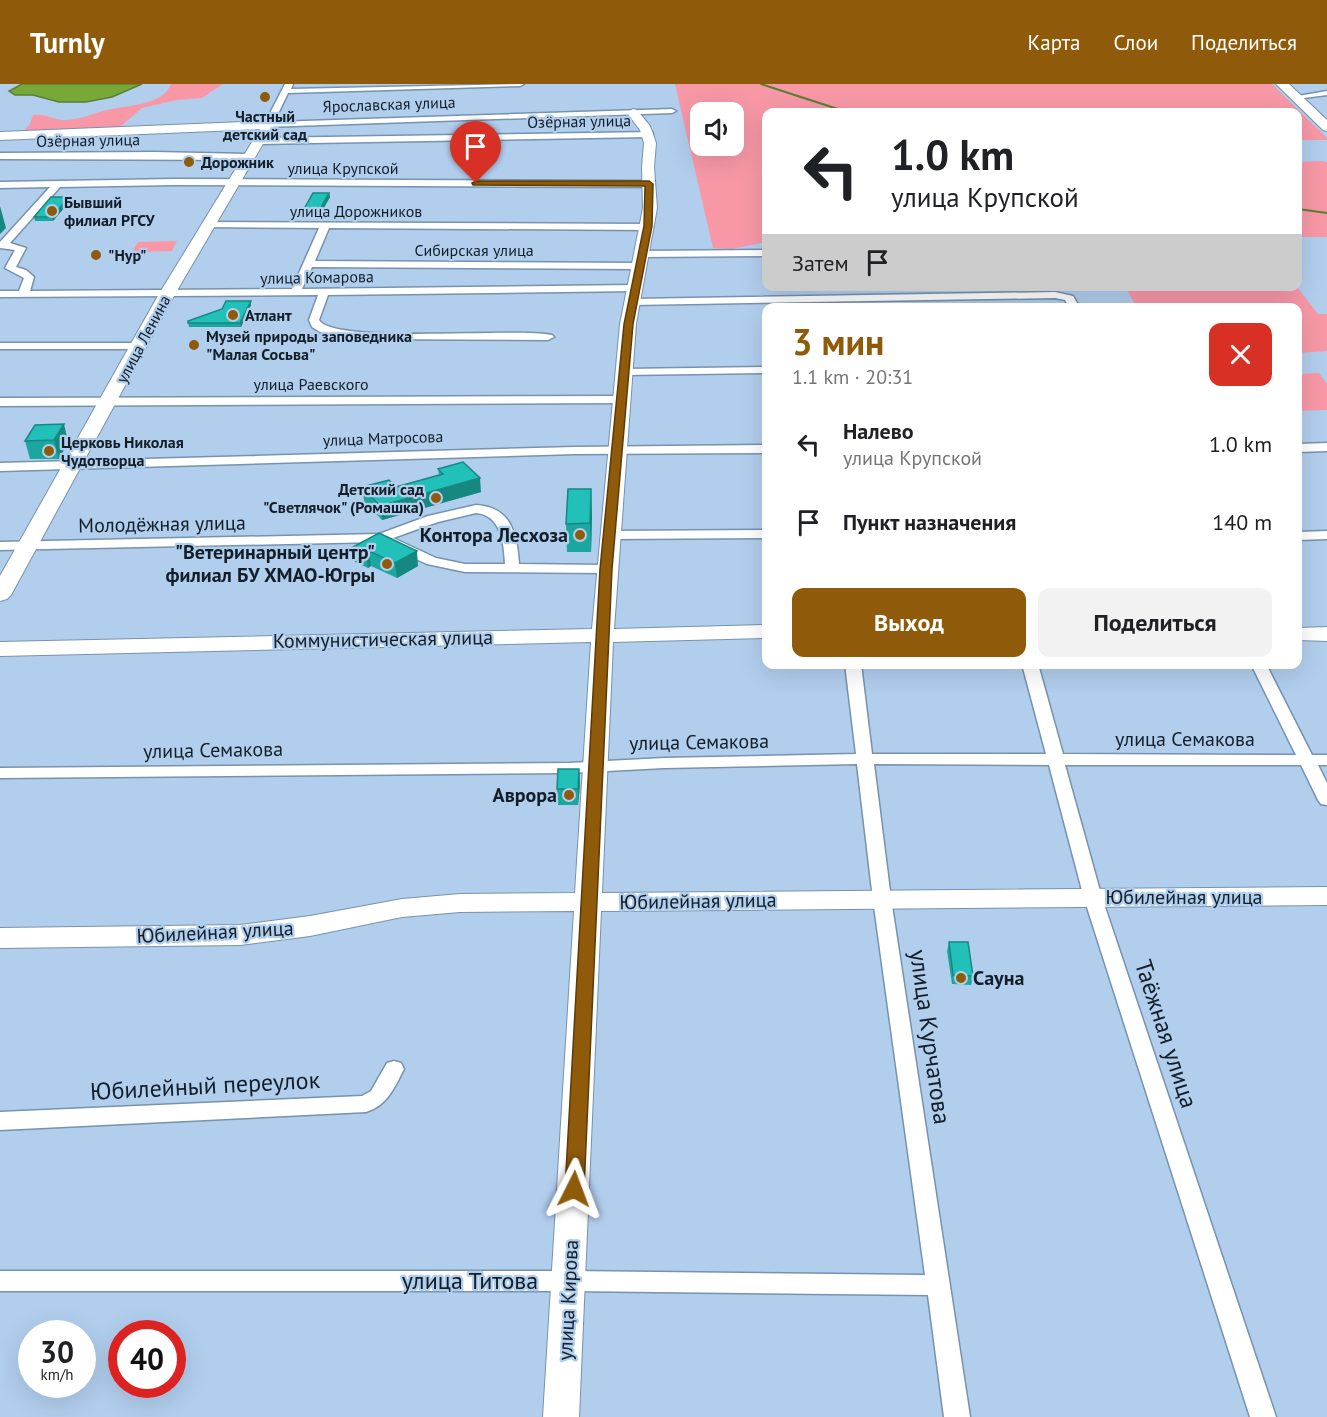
<!DOCTYPE html>
<html lang="ru">
<head>
<meta charset="utf-8">
<style>
	body { margin:0; font-family:"PT Sans",sans-serif; background:#f2f2f2; color:#202124; height:100vh; display:flex; flex-direction:column; font-size:22px; white-space:nowrap }
	* { box-sizing:border-box; margin:0 }
	p { font-size:20px; color:#757577 }
	.icon { flex:none; width:33px; height:33px; fill:none; stroke:currentColor; stroke-width:2; stroke-linecap:round; stroke-linejoin:round }
	.map { position:relative; flex:1; overflow:hidden }
	.sheet { position:absolute; left:762px; top:219px; width:540px; height:366px; display:flex; flex-direction:column; background:#fff; border-radius:12px; box-shadow:0 6px 24px #0002 }
	.sheet>* { flex:none }
	.guide { position:absolute; left:762px; top:24px; width:540px; height:183px; border-radius:12px; box-shadow:0 6px 24px #0002; background:#fff; color:#202124; overflow:hidden }
	.fabs { position:absolute; left:690px; top:18px; display:grid; gap:12px }
	.fabs a { display:grid; place-items:center; width:54px; height:54px; border-radius:12px; background:#fff; box-shadow:0 6px 24px #0002; font-size:30px }
	.speed { position:absolute; left:18px; top:1236px; display:flex; gap:12px; font-size:30px; font-weight:700; text-align:center }
	.speed>* { display:grid; place-content:center; width:78px; height:78px; border-radius:50%; background:#fff; box-shadow:0 6px 24px #0002; line-height:1 }
	.speed small { font-size:15px; font-weight:400 }
	.speed .limit { border:9px solid #d22; background:#fff; color:#111 }
	.pin { position:absolute; display:grid; place-items:center; width:51px; height:51px; color:#fff; margin:-62px -26px; border-radius:50% 50% 50% 0; rotate:-45deg; box-shadow:0 0 6px #0007 }
	.pin .icon { rotate:45deg }
	.me { position:absolute; width:66px; margin:-33px; rotate:3deg; stroke-linejoin:round; filter:drop-shadow(0 0 4px #0008) }
	.turn { display:flex; align-items:center; gap:21px; height:126px; padding:0 30px; font-size:27px }
	.turn .icon { width:78px; height:78px; stroke-width:2.5 }
	.turn b { display:block; font-size:42px; line-height:51px }
	.then { display:flex; align-items:center; height:57px; padding:0 30px; background:#0003; gap:12px; font-size:22px }
	.round { display:grid; place-items:center; flex:none; width:63px; height:63px; border-radius:12px; background:#f2f2f2 }
	.head { display:flex; align-items:center; justify-content:space-between; height:102px; padding:0 30px }
	h1 { font-size:36px; font-weight:700; line-height:45px; color:#8f5b0a }
	.action { display:flex; gap:12px; margin-top:auto; padding:12px 30px }
	.action a { flex:1; height:69px; border-radius:12px; background:#8f5b0a; color:#fff; font-size:24px; font-weight:700; line-height:69px; text-align:center }
	.action a+a { background:#f2f2f2; color:#202124 }
	ul { padding:0; list-style:none }
	li { display:flex; align-items:center; gap:18px; height:78px; padding:0 30px }
	li div { flex:1 }
	li b { display:block; font-size:22px }
	li em { font-style:normal }
	header { display:flex; align-items:center; gap:36px; box-sizing:border-box; height:84px; padding:0 30px; background:#8f5b0a; color:#fff }
	header strong { font-size:28px }
	nav { display:flex; gap:33px; margin-inline-start:auto; font-size:21px }
	.map>svg:first-child { display:block }
	.green { fill:#f898a7; fill-rule:evenodd }
	.water { fill:#77a939; stroke:#597f34; stroke-width:1.5 }
	.lines { fill:none; stroke-linecap:round; stroke-linejoin:round }
	.stream { stroke:#597f34; stroke-width:2 }
	.street-casing { stroke:#7692af; stroke-width:3 }
	.secondary-casing { stroke:#7692af; stroke-width:2 }
	.street { fill:#fff; fill-rule:evenodd }
	.secondary { fill:#fff; fill-rule:evenodd }
	.wall { fill:#1ca6a0 }
	.shaded-wall { fill:#178782 }
	.building { fill:#21c1ba; stroke:#178782; stroke-width:1.5 }
	.route { fill:#8f5b0a; stroke:#5d3b06; stroke-width:1.5 }
	.poi-dot { fill:#8f5b0a; stroke:#b1ceed; stroke-width:2 }
	.labels { text-anchor:middle; stroke-width:4.5; stroke-linejoin:round; paint-order:stroke }
	.far-street-label { font-size:16px; fill:#131e29; stroke:#b1ceed }
	.far-poi-label { font-size:16px; font-weight:bold; fill:#131e29; stroke:#b1ceed; text-anchor:start }
	.street-label { font-size:20px; fill:#131e29; stroke:#b1ceed }
	.poi-label { font-size:20px; font-weight:bold; fill:#131e29; stroke:#b1ceed; text-anchor:end }
	.near-street-label { font-size:24px; fill:#131e29; stroke:#b1ceed }
</style>
</head>
<body>
<header>
<strong>Turnly</strong>
<nav><a>Карта</a><a>Слои</a><a>Поделиться</a></nav>
</header>
<div class="map">
<svg width="1327" height="1333" viewBox="0 0 1327 1333">
	<rect width="100%" height="100%" fill="#b1ceed"/>
	<path class="green" d="M171,0h52l-21,14 -25,2 -35,8 -22,19 -96,4 6,-7 3,-9c11,-2 21,5 32,5 14,0 29,-7 42,-10 19,-5 56,-4 64,-26z
		M675,0h597l55,54v2h-29v-28h-532v130l-34,7 -19,-1zM734,28v34h-34v-34z
		M1322,77l5,1v75h-29v-75z
		M177,157l-5,10 -40,1 6,-10z
		M1126,203h171l21,27h9v37l-29,2v-45l-162,-1z
		M1319,289l8,11v26l-29,1v-37z"/>
	<path class="water" d="M22,0h120l-30,13 -26,5h-27l-26,-7h-18l-6,-4z"/>
	<g class="lines">
		<path class="stream" d="M761,0l86,28
			M1298,125l29,4"/>
		<g class="street-casing">
			<path id="street" d="M285,0h8l-2,5 233,-5 -4,2 -232,7 -14,29 398,-13 4,2 -4,2 -407,14 -1,-2z
				M1327,7v4l-31,4 -4,-2z
				M652,48l1,2 -4,3 -391,7 -4,-3 4,-3z
				M154,68l94,2 4,3 -4,3 -248,-1v-6z
				M173,95l476,2 5,3 -5,3 -476,-2 -113,2 -50,56 16,5 -10,19 10,3 8,7 -4,14 262,-2 27,-61 -114,-1v-4l3,-1 440,2 5,3 -5,3 -319,-2 -14,33 324,2 5,3 -5,3 -327,-2 -10,22 333,-4 5,3 -5,3 -307,4 -9,25c15,25 196,7 233,15l2,2 -6,3 -187,-1 -41,-7 -8,-5 -3,-7 9,-25 -318,2v-6h19l5,-13 -19,-10 10,-18 -15,-2v-6l50,-55 -50,1v-6z
				M766,166v6l-124,1 -5,-3 5,-3z
				M1055,208l18,4 7,12h-11l-4,-8 -10,-2 -423,7 -5,-3 5,-3z
				M0,259h139l6,3 -6,3h-139z
				M766,283v6l-141,2 -6,-3 6,-3z
				M621,312l6,4 -2,3 -625,3v-8z
				M1327,359v8l-29,1v-8z
				M766,361v8l-191,1 -575,17v-8l575,-16z
				M476,421c35,2 41,28 43,59l87,1 7,4 -7,4 -141,-1 -38,-8 -48,-22 -379,8v-8l379,-8 49,-18zM476,429c25,2 28,30 29,51h-40l-29,-6 -43,-20 45,-16z
				M766,446v8l-157,1 -7,-4 7,-4z
				M1327,447v8l-29,1v-8z
				M845,580h16l11,90h174l-24,-90h16l25,90 233,1 -45,-91h15l46,91h15v10h-9l9,18v22l-6,-1 -3,-4 -17,-35h-236l37,133 174,519h-26l-166,-519 -35,-133 -175,-1 17,135 79,518h-26l-16,-122 -359,-4h-569v-20h569l356,4 -52,-376 -16,-135 -193,4 -95,5 -569,5v-10l569,-5 95,-5 192,-4z
				M394,977l7,2 3,6c-10,19 -16,36 -38,43l-366,18v-18l362,-16 9,-5 16,-28z"/>
		</g>
		<g class="secondary-casing">
			<path id="secondary" d="M1276,0h13l38,36v11l-4,-1z
				M633,25l4,1 13,16 6,17 -2,24 3,41 -21,116 -22,305 152,-4v13l-153,4 -11,251 725,-6v18l-726,6 -22,506h-36l31,-506 -114,1 -58,5 -92,19 -70,9 -240,3v-20l240,-3 70,-9 92,-17 58,-5 115,-1 16,-251 -591,14v-14l592,-13 28,-305 23,-116 -1,-41 2,-24 -4,-13 -13,-17z
				M268,37l6,4 -99,169 -164,301 -4,4 -7,2v-25l159,-282 101,-165 -260,11v-8z
				M1327,543v14l-29,-1v-12z"/>
		</g>
		<use href="#street" class="street"/>
		<use href="#secondary" class="secondary"/>
	</g>
	<path class="wall" d="M329,109l1,4 -9,16h-17v-4z
		M69,113l1,4 -17,20h-18l-1,-4z
		M251,217v4l-10,22h-52l-1,-6z
		M35,341l33,17 -9,17h-29l-5,-18z
		M438,385l43,23 -99,28 -18,-19 -2,-14h34l43,-12z
		M591,405l1,28 -1,35h-24l-1,-28z
		M353,463l65,19 -21,12 -26,-12 -3,2 -13,-6z
		M579,685l1,16 -2,20h-20l-1,-16z
		M949,858l24,34 -2,9 -19,-1 -5,-33z"/>
	<path class="shaded-wall" d="M329,109l1,4 -9,16 -1,-4z
		M69,113l1,4 -17,20 -1,-4z
		M0,122l6,22 -6,6z
		M251,217v4l-10,22 -1,-4z
		M64,340l4,18 -9,17 -5,-19z
		M480,394l1,14 -99,28 -2,-14z
		M591,405l1,28 -1,35 -1,-29z
		M369,467l2,15 -3,2 -2,-15z
		M417,467l1,15 -21,12 -2,-15z
		M579,685l1,16 -2,20v-16z"/>
	<path class="building" d="M313,109h16l-9,16h-16z
		M51,113h18l-17,20h-18z
		M226,217h25l-11,22h-52v-2l34,-12z
		M64,340l-10,16 -29,1 10,-16z
		M463,378l17,16 -100,28 -18,-19 27,-7 7,7 47,-13 -5,-5z
		M568,405h23l-1,34 -24,1z
		M379,449l38,18 -22,12 -26,-12 -3,2 -13,-6z
		M558,685h21l-1,20h-21z
		M949,858h19l5,34 -20,-1z"/>
	<path class="route" d="M476,97h173l4,3 -1,42 -19,98 -21,245 -28,620 -3,5 -7,2 -6,-2 -3,-5 35,-620 24,-245 20,-98 1,-40 -172,-1 -1,-2z"/>
	<g class="poi-dot">
		<circle cx="265" cy="13" r="6"/>
		<circle cx="189" cy="78" r="6"/>
		<circle cx="52" cy="127" r="6"/>
		<circle cx="96" cy="171" r="6"/>
		<circle cx="233" cy="231" r="6"/>
		<circle cx="194" cy="261" r="6"/>
		<circle cx="49" cy="367" r="6"/>
		<circle cx="436" cy="414" r="6"/>
		<circle cx="580" cy="451" r="6"/>
		<circle cx="387" cy="480" r="6"/>
		<circle cx="569" cy="711" r="6"/>
		<circle cx="961" cy="894" r="6"/>
	</g>
	<g class="labels">
		<g class="far-street-label">
			<text transform="translate(389 20) rotate(-2)" y="6">Ярославская улица</text>
			<text transform="translate(579 37) rotate(-1)" y="6">Озёрная улица</text>
			<text transform="translate(88 56) rotate(-1)" y="6">Озёрная улица</text>
			<text x="343" y="90">улица Крупской</text>
			<text x="356" y="133">улица Дорожников</text>
			<text x="474" y="172">Сибирская улица</text>
			<text transform="translate(317 193) rotate(-1)" y="6">улица Комарова</text>
			<text transform="translate(143 255) rotate(-62)" y="6">улица Ленина</text>
			<text x="311" y="306">улица Раевского</text>
			<text transform="translate(383 354) rotate(-2)" y="6">улица Матросова</text>
		</g>
		<g class="far-poi-label">
			<text x="265" y="38" text-anchor="middle">Частный<tspan x="265" dy="18">детский сад</tspan></text>
			<text x="201" y="84">Дорожник</text>
			<text x="64" y="124">Бывший<tspan x="64" dy="18">филиал РГСУ</tspan></text>
			<text x="108" y="177">"Нур"</text>
			<text x="245" y="237">Атлант</text>
			<text x="206" y="258">Музей природы заповедника<tspan x="206" dy="18">"Малая Сосьва"</tspan></text>
			<text x="61" y="364">Церковь Николая<tspan x="61" dy="18">Чудотворца</tspan></text>
			<text x="424" y="411" text-anchor="end">Детский сад<tspan x="424" dy="18">"Светлячок" (Ромашка)</tspan></text>
		</g>
		<g class="street-label">
			<text transform="translate(162 440) rotate(-1)" y="7">Молодёжная улица</text>
			<text transform="translate(383 555) rotate(-1)" y="7">Коммунистическая улица</text>
			<text x="1185" y="662">улица Семакова</text>
			<text transform="translate(699 658) rotate(-1)" y="7">улица Семакова</text>
			<text transform="translate(213 666) rotate(-1)" y="7">улица Семакова</text>
			<text x="1184" y="820">Юбилейная улица</text>
			<text transform="translate(698 817) rotate(-1)" y="7">Юбилейная улица</text>
			<text transform="translate(215 848) rotate(-3)" y="7">Юбилейная улица</text>
			<text transform="translate(568 1216) rotate(-87)" y="7">улица Кирова</text>
		</g>
		<g class="poi-label">
			<text x="568" y="458">Контора Лесхоза</text>
			<text x="375" y="475">"Ветеринарный центр"<tspan x="375" dy="23">филиал БУ ХМАО-Югры</tspan></text>
			<text x="557" y="718">Аврора</text>
			<text x="973" y="901" text-anchor="start">Сауна</text>
		</g>
		<g class="near-street-label">
			<text transform="translate(1166 950) rotate(72)" y="8">Таёжная улица</text>
			<text transform="translate(930 953) rotate(82)" y="8">улица Курчатова</text>
			<text transform="translate(205 1002) rotate(-3)" y="8">Юбилейный переулок</text>
			<text x="470" y="1205">улица Титова</text>
		</g>
	</g>
</svg>
<div class="fabs">
<a><svg class="icon" aria-label="sound" viewBox="0 0 24 24"><path d="M4 9h4l5-4v14l-5-4H4zM17 9q2 3 0 6"/></svg></a>
</div>
<div class="speed"><div>30<small>km/h</small></div><div class="limit">40</div></div>
<div class="pin" style="left:476px;top:99px;background:#d93025"><svg class="icon" aria-label="arrive" viewBox="0 0 24 24"><path d="M6 21V4h12l-3 4 3 4H6"/></svg></div>
<svg class="me" style="left:574px;top:1105px" viewBox="-20 -20 40 40"><path d="M0-17L14 15 0 8-14 15z" fill="#8f5b0a" stroke="#fff" stroke-width="4"/></svg>
<div class="guide">
<div class="turn"><svg class="icon" aria-label="left" viewBox="0 0 24 24"><path d="M17 20v-9H6M10 6l-5 5 5 5"/></svg><div><b>1.0 km</b>улица Крупской</div></div>
<div class="then">Затем<svg class="icon" aria-label="arrive" viewBox="0 0 24 24"><path d="M6 21V4h12l-3 4 3 4H6"/></svg></div>
</div>
<section class="sheet">
<div class="head"><div><h1>3 мин</h1><p>1.1 km · 20:31</p></div><a class="round" style="background:#d93025;color:#fff"><svg class="icon" aria-label="close" viewBox="0 0 24 24"><path d="M6 6l12 12M18 6L6 18"/></svg></a></div>
<ul>
<li><svg class="icon" aria-label="left" viewBox="0 0 24 24"><path d="M17 20v-9H6M10 6l-5 5 5 5"/></svg><div><b>Налево</b><p>улица Крупской</p></div><em>1.0 km</em></li>
<li><svg class="icon" aria-label="arrive" viewBox="0 0 24 24"><path d="M6 21V4h12l-3 4 3 4H6"/></svg><div><b>Пункт назначения</b></div><em>140 m</em></li>
</ul>
<div class="action"><a>Выход</a><a>Поделиться</a></div>
</section>
</div>
</body>
</html>
